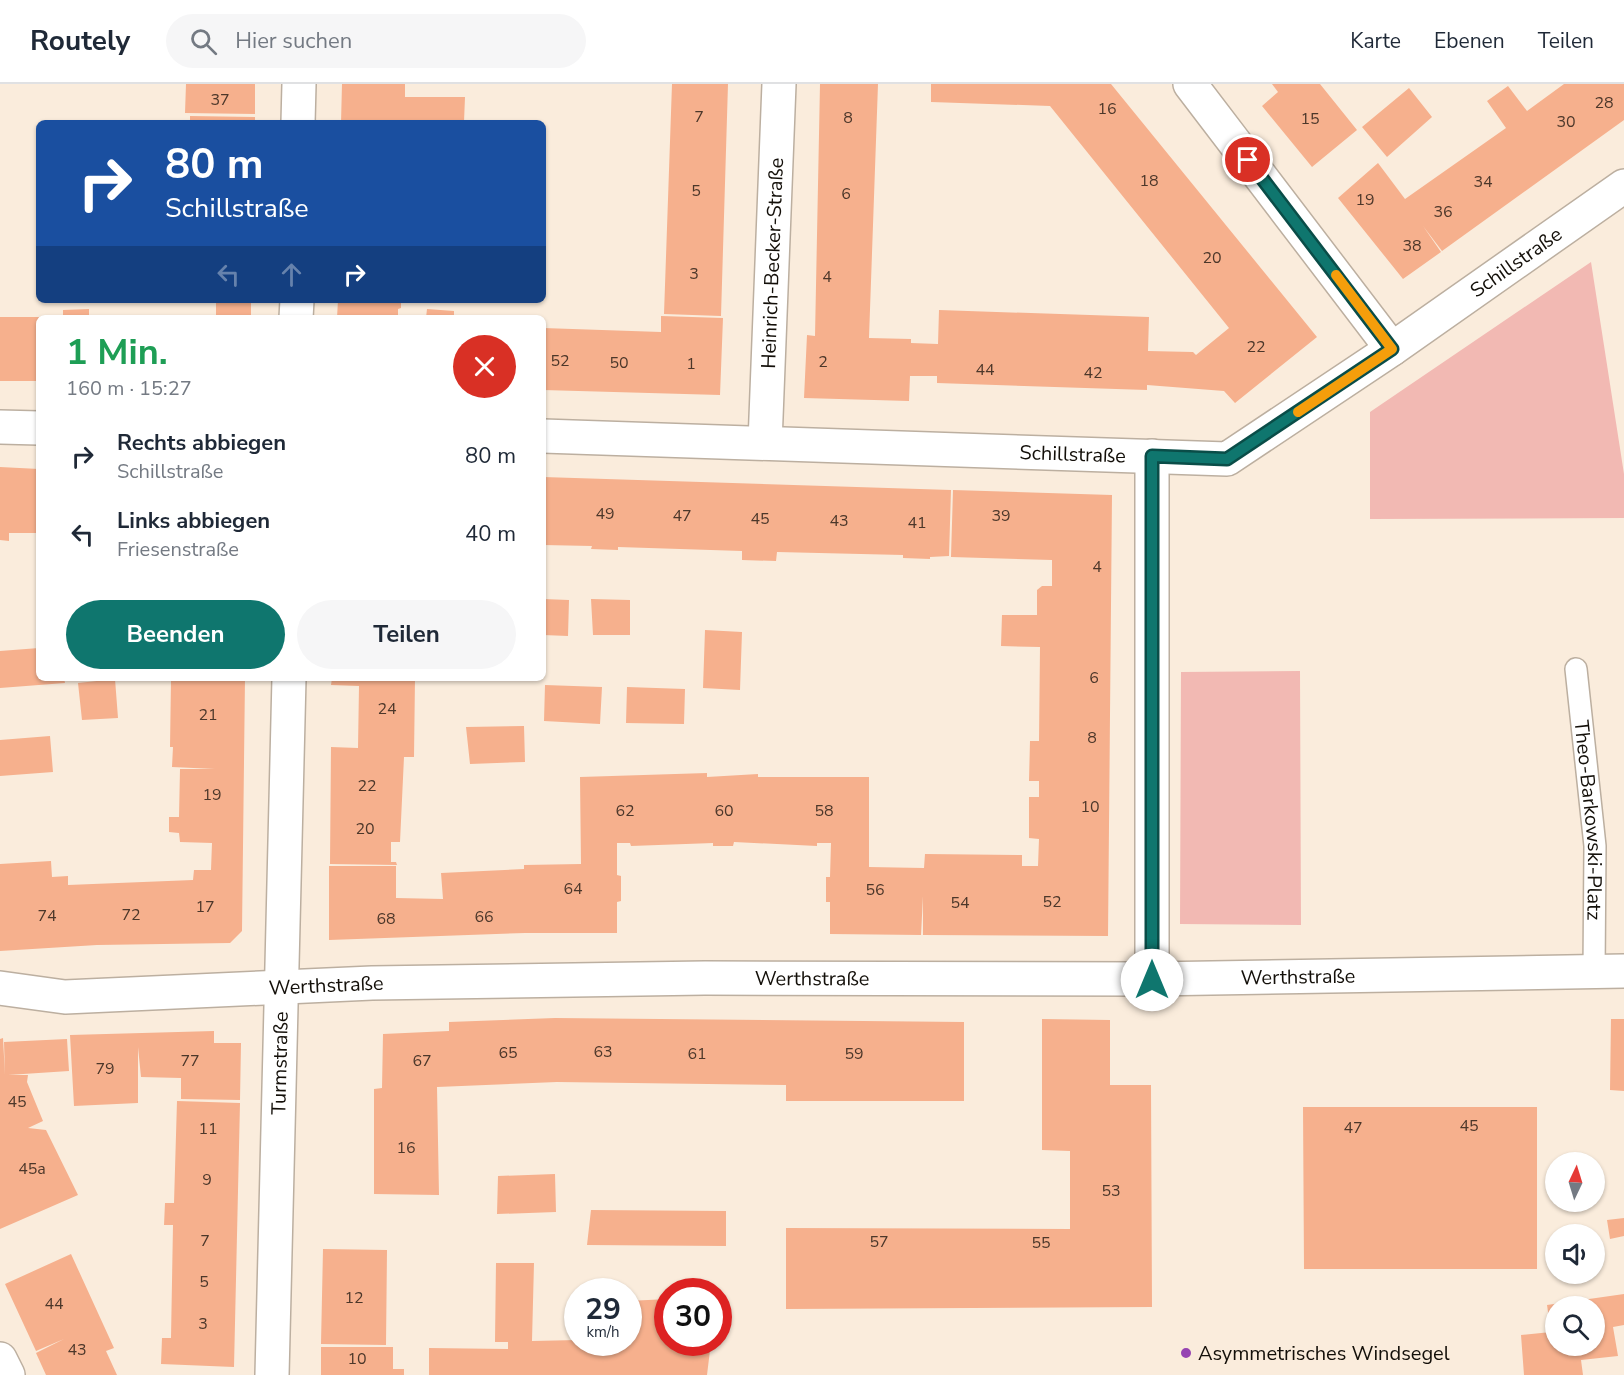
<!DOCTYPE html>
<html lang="de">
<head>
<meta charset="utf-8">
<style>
	body { margin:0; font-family:"Nunito Sans",sans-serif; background:#f6f6f7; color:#1f2937; height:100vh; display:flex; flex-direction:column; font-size:22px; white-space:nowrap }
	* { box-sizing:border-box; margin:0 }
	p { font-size:20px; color:#747a83 }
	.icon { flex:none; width:33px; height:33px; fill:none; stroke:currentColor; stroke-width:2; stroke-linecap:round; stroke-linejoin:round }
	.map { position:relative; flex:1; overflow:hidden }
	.side { position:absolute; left:36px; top:231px; width:510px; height:366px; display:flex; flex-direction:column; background:#fff; border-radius:9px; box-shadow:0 2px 4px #0004 }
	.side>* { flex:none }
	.guide { position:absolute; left:36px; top:36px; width:510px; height:183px; border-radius:9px; box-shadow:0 2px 4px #0004; background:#1a4fa0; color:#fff; overflow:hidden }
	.needle { width:39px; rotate:4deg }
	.tools { position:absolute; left:1545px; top:1068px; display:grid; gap:12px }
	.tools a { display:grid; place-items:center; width:60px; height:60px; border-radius:50%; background:#fff; box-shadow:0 2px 4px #0004; font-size:30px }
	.speed { position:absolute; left:564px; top:1194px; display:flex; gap:12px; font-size:30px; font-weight:700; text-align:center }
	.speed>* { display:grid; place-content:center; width:78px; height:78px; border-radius:50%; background:#fff; box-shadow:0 2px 4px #0004; line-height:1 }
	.speed small { font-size:15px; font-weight:400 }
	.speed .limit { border:9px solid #d22; background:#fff; color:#111 }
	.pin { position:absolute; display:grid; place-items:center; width:51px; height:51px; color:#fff; margin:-26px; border:3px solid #fff; border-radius:50%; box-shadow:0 2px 6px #0007 }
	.me { position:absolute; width:66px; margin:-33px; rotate:0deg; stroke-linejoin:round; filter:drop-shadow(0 0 4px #0008) }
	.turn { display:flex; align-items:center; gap:21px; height:126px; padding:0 30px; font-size:27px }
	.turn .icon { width:78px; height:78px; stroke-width:2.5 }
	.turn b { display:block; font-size:42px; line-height:51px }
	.lanes { display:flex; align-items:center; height:57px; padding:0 30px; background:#0003; justify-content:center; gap:30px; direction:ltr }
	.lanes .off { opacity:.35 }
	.round { display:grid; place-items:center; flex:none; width:63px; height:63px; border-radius:32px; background:#f6f6f7 }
	.headline { display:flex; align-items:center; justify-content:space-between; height:102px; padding:0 30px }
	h1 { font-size:36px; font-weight:700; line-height:45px; color:#1e9e55 }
	.primary-button { display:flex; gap:12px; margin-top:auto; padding:12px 30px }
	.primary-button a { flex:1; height:69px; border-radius:36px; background:#0f766e; color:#fff; font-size:24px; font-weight:700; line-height:69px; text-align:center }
	.primary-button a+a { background:#f6f6f7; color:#1f2937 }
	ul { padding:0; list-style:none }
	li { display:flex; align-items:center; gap:18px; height:78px; padding:0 30px }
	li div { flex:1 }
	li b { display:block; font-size:22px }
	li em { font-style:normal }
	header { display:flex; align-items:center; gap:36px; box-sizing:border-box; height:84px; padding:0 30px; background:#fff; border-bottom:2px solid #e0e1e3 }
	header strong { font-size:28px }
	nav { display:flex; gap:33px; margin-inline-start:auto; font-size:21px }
	.search { width:420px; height:54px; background:#f6f6f7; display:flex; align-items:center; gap:15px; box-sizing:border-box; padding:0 21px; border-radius:33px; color:#747a83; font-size:22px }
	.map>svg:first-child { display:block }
	.green { fill:#f2b9b3 }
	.building { fill:#f6b08d; fill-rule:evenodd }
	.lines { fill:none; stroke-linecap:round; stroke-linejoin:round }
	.lane-casing { stroke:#bcafa0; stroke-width:24 }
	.street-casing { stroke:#bcafa0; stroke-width:36 }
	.secondary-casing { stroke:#bcafa0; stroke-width:36 }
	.lane { stroke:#fff; stroke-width:21 }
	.street { stroke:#fff; stroke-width:33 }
	.secondary { stroke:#fff; stroke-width:33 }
	.route-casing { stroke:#0a4d48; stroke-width:15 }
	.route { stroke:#0f766e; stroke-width:10 }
	.slow { stroke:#f59e0b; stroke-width:10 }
	.poi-dot { fill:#9643b2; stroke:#faecdc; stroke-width:2 }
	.labels { text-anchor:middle; stroke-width:6; stroke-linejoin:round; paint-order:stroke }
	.number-label { font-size:16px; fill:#4c372a }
	.street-label { font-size:20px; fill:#130f09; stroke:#faecdc }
	.poi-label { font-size:20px; fill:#130f09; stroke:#faecdc; text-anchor:start }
</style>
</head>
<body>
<header>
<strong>Routely</strong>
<div class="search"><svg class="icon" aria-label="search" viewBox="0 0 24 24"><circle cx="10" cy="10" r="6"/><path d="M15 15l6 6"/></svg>Hier suchen</div>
<nav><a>Karte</a><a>Ebenen</a><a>Teilen</a></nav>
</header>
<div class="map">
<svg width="1624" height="1291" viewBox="0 0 1624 1291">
	<rect width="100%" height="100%" fill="#faecdc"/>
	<path class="green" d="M1591,178l33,212v44l-254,1v-107z
		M1300,587l1,254 -121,-1 1,-252z"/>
	<path class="building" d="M186,0h69v30l-70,-1z
		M342,0h63v13h60l-1,25 -123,1z
		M672,0h56l-7,232 -57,-2z
		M820,0h58l-9,254 42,1v4l27,1 1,-34 210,7 -1,34 45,1 3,3 33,-27 -179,-222 -119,-4v-18h180l206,253 -82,66 -11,-12 -77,-6v5l-210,-7v-7h-27l-1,25 -105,-3 3,-63 8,1z
		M1272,0h48l37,46 -45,37 -50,-61 16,-14z
		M1564,0h60v36l-182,131 -19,-25 18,26 -38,27 -65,-81 40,-35 27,36 101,-71 -19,-27 21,-15 19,25z
		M1409,4l23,29 -45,40 -25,-30z
		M190,32l65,1v6h-65z
		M216,216h35v18h-35z
		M338,216h63v8l-3,1v9h-61z
		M89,225v9h-26v-8z
		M427,225l27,2v5l13,2h-41z
		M92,232h49v2h-49z
		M661,232l62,2 -3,77 -177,-5v-62l118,4z
		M0,233h39v64h-39z
		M0,383l39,2v64h-30v8l-9,-1z
		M543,393l408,13 -2,66 -19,1v2l-27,-1v-3l-126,-3 -1,9 -34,-1v-9l-124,-4v3l-27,-1 1,-3 -49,-1z
		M953,406l159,5 -4,441 -185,-1v-39l-2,39 -91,-1v-32h-4v-25h4l1,-34h-14v3l-83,-4 -1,4h-20v-3l-82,3 -1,-3h-13v32l4,1v25l-4,1v31h-92l-196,7v-74h67v32l47,1 -2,-26 83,-4v-4l57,-1 -1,-87 127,-4v4l51,-3v3h111v90l55,1 1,-14 97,1v11h16l1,-27 -10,-1v-41h10v-16h-10l1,-40h9l1,-94 -39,-1 1,-31h35v-25l5,-4h10v-26l-101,-3z
		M543,515l26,1 -1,36 -25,-1z
		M591,515l39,1v35h-37z
		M705,546l37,2 -2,58 -37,-2z
		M39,564v30h25l1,5 -65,5v-37z
		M173,594h72l-3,253 -12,12 -133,2 -97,6v-87l51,-3 1,16 16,-1v9l125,-5 1,-10h17l1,-27 -32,-1 -1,-9 -10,-1v-15h10l1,-48h35l-43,-2 1,-20h-3l1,-66z
		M332,594h83l-1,79h-10l-4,85h-9v20h5l1,3 -67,-1 1,-117 27,1 1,-62 -28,-1z
		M115,595l3,39 -36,2 -4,-37z
		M545,601l57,2 -2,37 -56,-3z
		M627,603l58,2 -1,35 -58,-1z
		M524,642l1,36 -55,2 -4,-37z
		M50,652l3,36 -53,4v-36z
		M555,934l409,4v79h-178v-16l-229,-3 -120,5 2,108 -65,-1v-105l8,-1 1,-54 66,-3v-9z
		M1042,935l68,1v65h41l1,222 -366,2v-81l284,1v-78l-28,-1z
		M1611,935h13v72l-14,-1z
		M214,947v12h27l-1,57 -59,-1v-21l-40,-1 -3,-30v56l-64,3 -4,-71z
		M3,954l2,37 -1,-33 63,-3 2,32 -61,4h20l-1,7 16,39 -15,7 18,2 32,65 -78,34v-190z
		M177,1017l63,2 -6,264 -73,-3 1,-26h9l2,-113h-9l1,-22h9z
		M1303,1023h234v162h-233z
		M555,1090l1,38 -59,2 1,-38z
		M591,1126l135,1v35l-139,-1z
		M1624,1134v18l-14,3 -3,-19z
		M323,1165l64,1 -1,95 -65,-1z
		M71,1170l43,94 -8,3 11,24h-71l-10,-22 28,-14 -28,12 -31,-67z
		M496,1179h38l-2,78 46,-1v2h50v-41l40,-2v43h43l-4,33h-278v-27l79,1v-7h-13z
		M1624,1210v31l-11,2 5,29 -37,4 2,15h-59l-3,-40 30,-3 -4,-27zM1556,1222h38v40h-38z
		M321,1263h72v22h11v6h-83z"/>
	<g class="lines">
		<g class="lane-casing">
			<g id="lane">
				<path id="s1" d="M1576,585l19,177 -1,126"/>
			</g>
		</g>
		<g class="street-casing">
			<g id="street">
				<path d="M1190,0l202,265"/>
				<path d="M298,39l1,-39"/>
				<path d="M296,234l1,-18"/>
				<path d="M0,343l39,1"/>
				<path id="s2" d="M543,352l684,23 165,-110 232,-163"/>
				<path id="s3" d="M765,359l14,-359"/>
				<path d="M1152,895v-523"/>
				<path id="s4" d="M0,904l65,9 307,-14 333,-5 447,1 472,-8"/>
				<path id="s5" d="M272,1291l17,-697"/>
			</g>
		</g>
		<g class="secondary-casing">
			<path id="secondary" d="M0,1275l8,16"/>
		</g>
		<use href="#lane" class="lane"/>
		<use href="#street" class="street"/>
		<use href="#secondary" class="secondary"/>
	</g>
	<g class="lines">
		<g class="route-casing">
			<path id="route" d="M1152,896v-524l75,3 165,-110 -144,-189"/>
		</g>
		<use href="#route" class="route"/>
		<path class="slow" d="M1298,328l94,-63 -56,-74"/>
	</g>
	<circle class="poi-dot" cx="1186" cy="1269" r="6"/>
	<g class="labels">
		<g class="number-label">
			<text x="220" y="21">37</text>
			<text x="1604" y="24">28</text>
			<text x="1107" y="30">16</text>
			<text x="699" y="38">7</text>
			<text x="848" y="39">8</text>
			<text x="1310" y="40">15</text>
			<text x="1566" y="43">30</text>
			<text x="1149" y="102">18</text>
			<text x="1483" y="103">34</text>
			<text x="696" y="112">5</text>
			<text x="846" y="115">6</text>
			<text x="1365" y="121">19</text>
			<text x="1443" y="133">36</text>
			<text x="1412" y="167">38</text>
			<text x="1212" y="179">20</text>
			<text x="694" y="195">3</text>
			<text x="827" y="198">4</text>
			<text x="1256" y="268">22</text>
			<text x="560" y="282">52</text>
			<text x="823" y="283">2</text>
			<text x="619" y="284">50</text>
			<text x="691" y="285">1</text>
			<text x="985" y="291">44</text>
			<text x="1093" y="294">42</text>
			<text x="605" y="435">49</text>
			<text x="682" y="437">47</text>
			<text x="1001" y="437">39</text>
			<text x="760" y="440">45</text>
			<text x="839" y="442">43</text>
			<text x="917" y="444">41</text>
			<text x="1097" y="488">4</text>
			<text x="1094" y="599">6</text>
			<text x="387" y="630">24</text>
			<text x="208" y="636">21</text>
			<text x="1092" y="659">8</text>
			<text x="367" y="707">22</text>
			<text x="212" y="716">19</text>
			<text x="1090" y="728">10</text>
			<text x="625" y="732">62</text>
			<text x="724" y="732">60</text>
			<text x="824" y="732">58</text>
			<text x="365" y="750">20</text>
			<text x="573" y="810">64</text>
			<text x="875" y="811">56</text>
			<text x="1052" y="823">52</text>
			<text x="960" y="824">54</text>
			<text x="205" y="828">17</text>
			<text x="131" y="836">72</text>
			<text x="47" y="837">74</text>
			<text x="484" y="838">66</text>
			<text x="386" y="840">68</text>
			<text x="603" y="973">63</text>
			<text x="508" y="974">65</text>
			<text x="697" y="975">61</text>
			<text x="854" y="975">59</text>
			<text x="190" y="982">77</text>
			<text x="422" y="982">67</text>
			<text x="105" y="990">79</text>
			<text x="17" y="1023">45</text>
			<text x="1469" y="1047">45</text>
			<text x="1353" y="1049">47</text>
			<text x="208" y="1050">11</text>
			<text x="406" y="1069">16</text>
			<text x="32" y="1090">45a</text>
			<text x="207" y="1101">9</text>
			<text x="1111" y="1112">53</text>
			<text x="205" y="1162">7</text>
			<text x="879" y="1163">57</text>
			<text x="1041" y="1164">55</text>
			<text x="204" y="1203">5</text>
			<text x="354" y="1219">12</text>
			<text x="54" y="1225">44</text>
			<text x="203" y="1245">3</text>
			<text x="77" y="1271">43</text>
			<text x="357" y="1280">10</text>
		</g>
		<g class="street-label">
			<text dy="7" stroke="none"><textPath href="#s2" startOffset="1034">Schillstraße</textPath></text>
			<text dy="7" stroke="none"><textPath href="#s3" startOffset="180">Heinrich-Becker-Straße</textPath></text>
			<text dy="7" stroke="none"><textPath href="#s2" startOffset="530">Schillstraße</textPath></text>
			<text dy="7" stroke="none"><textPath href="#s1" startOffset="152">Theo-Barkowski-Platz</textPath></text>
			<text dy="7" stroke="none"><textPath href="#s4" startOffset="1299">Werthstraße</textPath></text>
			<text dy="7" stroke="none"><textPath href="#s4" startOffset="813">Werthstraße</textPath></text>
			<text dy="7" stroke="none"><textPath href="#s4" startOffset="327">Werthstraße</textPath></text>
			<text dy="7" stroke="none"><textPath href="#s5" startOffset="312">Turmstraße</textPath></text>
		</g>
		<g class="poi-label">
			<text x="1198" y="1276">Asymmetrisches Windsegel</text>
		</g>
	</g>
</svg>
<div class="tools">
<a><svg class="needle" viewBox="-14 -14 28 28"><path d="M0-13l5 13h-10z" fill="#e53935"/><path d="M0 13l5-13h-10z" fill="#747a83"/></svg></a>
<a><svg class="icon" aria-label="sound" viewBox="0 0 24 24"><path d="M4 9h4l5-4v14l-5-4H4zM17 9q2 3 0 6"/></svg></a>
<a><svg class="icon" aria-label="search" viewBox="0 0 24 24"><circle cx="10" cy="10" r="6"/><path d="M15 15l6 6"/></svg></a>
</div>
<div class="speed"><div>29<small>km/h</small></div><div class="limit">30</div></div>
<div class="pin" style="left:1248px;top:76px;background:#d93025"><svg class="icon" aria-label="arrive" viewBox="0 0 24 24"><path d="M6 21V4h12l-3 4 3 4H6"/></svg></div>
<svg class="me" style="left:1152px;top:896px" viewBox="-20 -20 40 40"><circle r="19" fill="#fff"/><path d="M0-13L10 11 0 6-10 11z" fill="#0f766e"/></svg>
<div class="guide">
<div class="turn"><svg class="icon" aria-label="right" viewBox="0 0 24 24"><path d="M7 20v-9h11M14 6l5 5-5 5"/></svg><div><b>80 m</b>Schillstraße</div></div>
<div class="lanes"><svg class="icon off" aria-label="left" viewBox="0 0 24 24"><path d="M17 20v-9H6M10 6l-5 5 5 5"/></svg><svg class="icon off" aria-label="ahead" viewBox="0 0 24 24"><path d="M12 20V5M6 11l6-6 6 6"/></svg><svg class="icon" aria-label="right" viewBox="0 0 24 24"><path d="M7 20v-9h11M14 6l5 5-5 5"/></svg></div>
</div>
<section class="side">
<div class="headline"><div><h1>1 Min.</h1><p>160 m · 15:27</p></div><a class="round" style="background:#d93025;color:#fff"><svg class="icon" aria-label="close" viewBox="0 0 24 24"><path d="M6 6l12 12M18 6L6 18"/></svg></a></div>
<ul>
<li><svg class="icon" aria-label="right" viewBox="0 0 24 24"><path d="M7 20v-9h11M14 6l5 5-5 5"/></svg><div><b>Rechts abbiegen</b><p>Schillstraße</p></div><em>80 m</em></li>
<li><svg class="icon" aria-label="left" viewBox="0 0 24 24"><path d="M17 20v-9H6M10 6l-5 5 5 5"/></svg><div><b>Links abbiegen</b><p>Friesenstraße</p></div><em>40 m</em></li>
</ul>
<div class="primary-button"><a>Beenden</a><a>Teilen</a></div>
</section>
</div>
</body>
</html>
